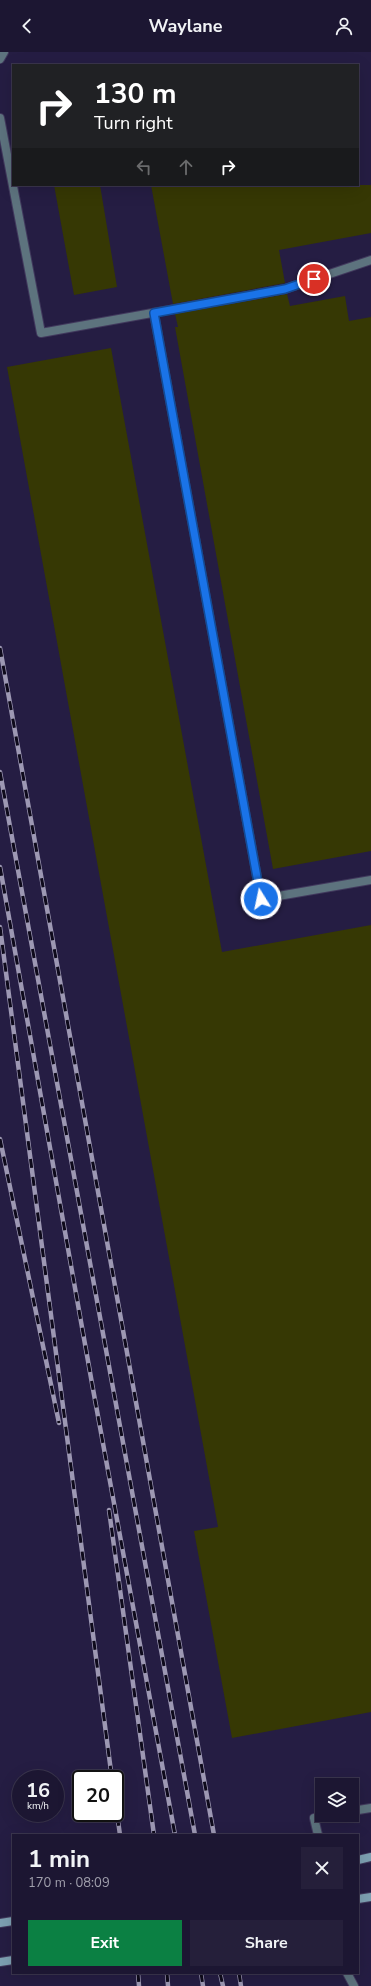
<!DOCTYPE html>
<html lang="en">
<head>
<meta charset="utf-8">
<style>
	body { margin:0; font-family:"Nunito Sans",sans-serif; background:#251f3a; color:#f1f3f6; height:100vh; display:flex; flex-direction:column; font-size:15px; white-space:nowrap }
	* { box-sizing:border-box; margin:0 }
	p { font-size:13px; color:#a09fac }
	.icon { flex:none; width:22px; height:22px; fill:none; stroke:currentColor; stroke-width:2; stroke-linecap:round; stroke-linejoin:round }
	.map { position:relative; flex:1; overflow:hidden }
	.panel { position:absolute; left:12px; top:1782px; width:347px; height:140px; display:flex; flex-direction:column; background:#1c1632; border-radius:0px; box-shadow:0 4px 16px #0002,0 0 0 1px #3a354d }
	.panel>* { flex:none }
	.banner { position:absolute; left:12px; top:12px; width:347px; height:122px; border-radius:0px; box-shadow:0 4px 16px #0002,0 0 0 1px #3a354d; background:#202124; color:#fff; overflow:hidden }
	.tools { position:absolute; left:315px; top:1726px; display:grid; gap:8px }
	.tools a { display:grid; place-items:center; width:44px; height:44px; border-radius:0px; background:#1c1632; box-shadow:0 4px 16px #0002,0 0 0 1px #3a354d; font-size:20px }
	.speed { position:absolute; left:12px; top:1718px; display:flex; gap:8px; font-size:20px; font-weight:700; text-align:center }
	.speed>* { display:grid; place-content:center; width:52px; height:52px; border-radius:50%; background:#1c1632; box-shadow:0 4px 16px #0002,0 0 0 1px #3a354d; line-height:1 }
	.speed small { font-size:10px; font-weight:400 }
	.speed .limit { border:2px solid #111; border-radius:6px; background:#fff; color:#111 }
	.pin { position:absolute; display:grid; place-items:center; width:34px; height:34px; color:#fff; margin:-17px; border:2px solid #fff; border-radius:50%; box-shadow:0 1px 4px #0007 }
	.me { position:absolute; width:44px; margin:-22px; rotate:350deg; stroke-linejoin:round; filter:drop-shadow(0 0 3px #0008) }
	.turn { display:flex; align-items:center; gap:14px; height:84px; padding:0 16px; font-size:18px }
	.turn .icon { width:52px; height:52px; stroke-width:2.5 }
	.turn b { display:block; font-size:28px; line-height:34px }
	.lanes { display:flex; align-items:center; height:38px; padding:0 16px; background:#0003; justify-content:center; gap:20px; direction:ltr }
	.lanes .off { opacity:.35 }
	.round { display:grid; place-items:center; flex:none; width:42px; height:42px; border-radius:0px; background:#251f3a }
	.head { display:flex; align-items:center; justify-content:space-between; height:68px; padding:0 16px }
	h1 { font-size:24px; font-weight:700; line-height:30px }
	.button { display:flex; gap:8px; margin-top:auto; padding:8px 16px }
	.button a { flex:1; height:46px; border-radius:0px; background:#0b8043; color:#fff; font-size:16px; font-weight:700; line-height:46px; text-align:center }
	.button a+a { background:#251f3a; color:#f1f3f6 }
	header { display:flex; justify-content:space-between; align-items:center; height:52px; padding:0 16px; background:#1c1632; font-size:18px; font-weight:700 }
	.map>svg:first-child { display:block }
	.building { fill:#363804 }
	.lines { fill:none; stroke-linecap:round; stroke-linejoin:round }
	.lane-casing { stroke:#41395d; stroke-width:10 }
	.secondary-casing { stroke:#41395d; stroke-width:10 }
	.lane { stroke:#5d737e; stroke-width:8 }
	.secondary { stroke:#7da0b2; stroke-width:8 }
	.rail-casing { stroke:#9d98b3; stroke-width:4.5 }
	.rail { stroke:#0e0a1b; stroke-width:3; stroke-dasharray:9; stroke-linecap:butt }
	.route-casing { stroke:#114b97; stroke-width:10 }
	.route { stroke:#1a73e8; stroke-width:7 }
</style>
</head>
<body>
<header><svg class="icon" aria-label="back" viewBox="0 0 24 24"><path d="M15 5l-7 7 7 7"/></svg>Waylane<svg class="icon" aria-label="person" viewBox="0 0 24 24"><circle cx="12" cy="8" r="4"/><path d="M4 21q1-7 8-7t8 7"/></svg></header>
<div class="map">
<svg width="371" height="1934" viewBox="0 0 371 1934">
	<rect width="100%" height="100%" fill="#251d43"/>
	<path class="building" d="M54,133h46l17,102 -43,8z
		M151,133h220v48l-92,17 6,33 -112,21z
		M287,242l3,12 55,-10 4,25 22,-4v534l-98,18 -98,-542h3l-3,-13z
		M111,296l111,604 149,-27v787l-139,26 -38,-207 24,-4 -211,-1160z"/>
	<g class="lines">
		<g class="lane-casing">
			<path id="lane" d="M0,7l4,-7
				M0,66l41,215 244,-44 86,-29
				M154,261l107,586 110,-19
				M352,1759l19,-3
				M318,1783l-4,-17 19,-3
				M347,1921l7,13"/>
		</g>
		<g class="secondary-casing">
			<path id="secondary" d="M358,1808l13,-3
				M358,1847l13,-2
				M0,1871l13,-2
				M0,1910l13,-2"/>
		</g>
		<use href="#lane" class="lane"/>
		<use href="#secondary" class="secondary"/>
		<g class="rail-casing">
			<path id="rail" d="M0,596l214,1187
				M0,720l195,1063
				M0,815l93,522 82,446
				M0,875l112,852
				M0,1087l59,284
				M109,1458l45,325
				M115,1747l5,36
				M138,1921l1,13
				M167,1921l1,13
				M201,1921l2,13
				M220,1921l3,13
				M239,1921l2,13"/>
		</g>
		<use href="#rail" class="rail"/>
	</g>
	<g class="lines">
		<g class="route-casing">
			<path id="route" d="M261,847l-107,-586 131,-24 29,-10"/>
		</g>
		<use href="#route" class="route"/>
	</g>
</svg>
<div class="tools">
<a><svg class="icon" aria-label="layers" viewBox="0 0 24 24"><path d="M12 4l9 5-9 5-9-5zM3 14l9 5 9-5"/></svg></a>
</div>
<div class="speed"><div>16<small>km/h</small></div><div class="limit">20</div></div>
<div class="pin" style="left:314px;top:227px;background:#d93025"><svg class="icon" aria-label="arrive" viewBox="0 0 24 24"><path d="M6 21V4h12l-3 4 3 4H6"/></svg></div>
<svg class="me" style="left:261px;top:847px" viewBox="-20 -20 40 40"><circle r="17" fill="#1a73e8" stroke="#fff" stroke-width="3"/><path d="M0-11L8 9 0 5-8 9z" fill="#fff"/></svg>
<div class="banner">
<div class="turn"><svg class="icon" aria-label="right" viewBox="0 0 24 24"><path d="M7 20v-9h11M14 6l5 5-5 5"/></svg><div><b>130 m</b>Turn right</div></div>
<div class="lanes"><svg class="icon off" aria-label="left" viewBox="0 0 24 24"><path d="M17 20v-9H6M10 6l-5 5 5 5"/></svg><svg class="icon off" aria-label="ahead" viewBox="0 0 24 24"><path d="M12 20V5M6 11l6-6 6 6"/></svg><svg class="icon" aria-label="right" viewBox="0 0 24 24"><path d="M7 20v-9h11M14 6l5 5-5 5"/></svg></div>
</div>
<section class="panel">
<div class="head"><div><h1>1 min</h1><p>170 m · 08:09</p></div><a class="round"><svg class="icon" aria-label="close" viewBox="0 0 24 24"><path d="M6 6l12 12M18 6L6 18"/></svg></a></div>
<div class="button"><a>Exit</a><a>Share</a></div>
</section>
</div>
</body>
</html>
